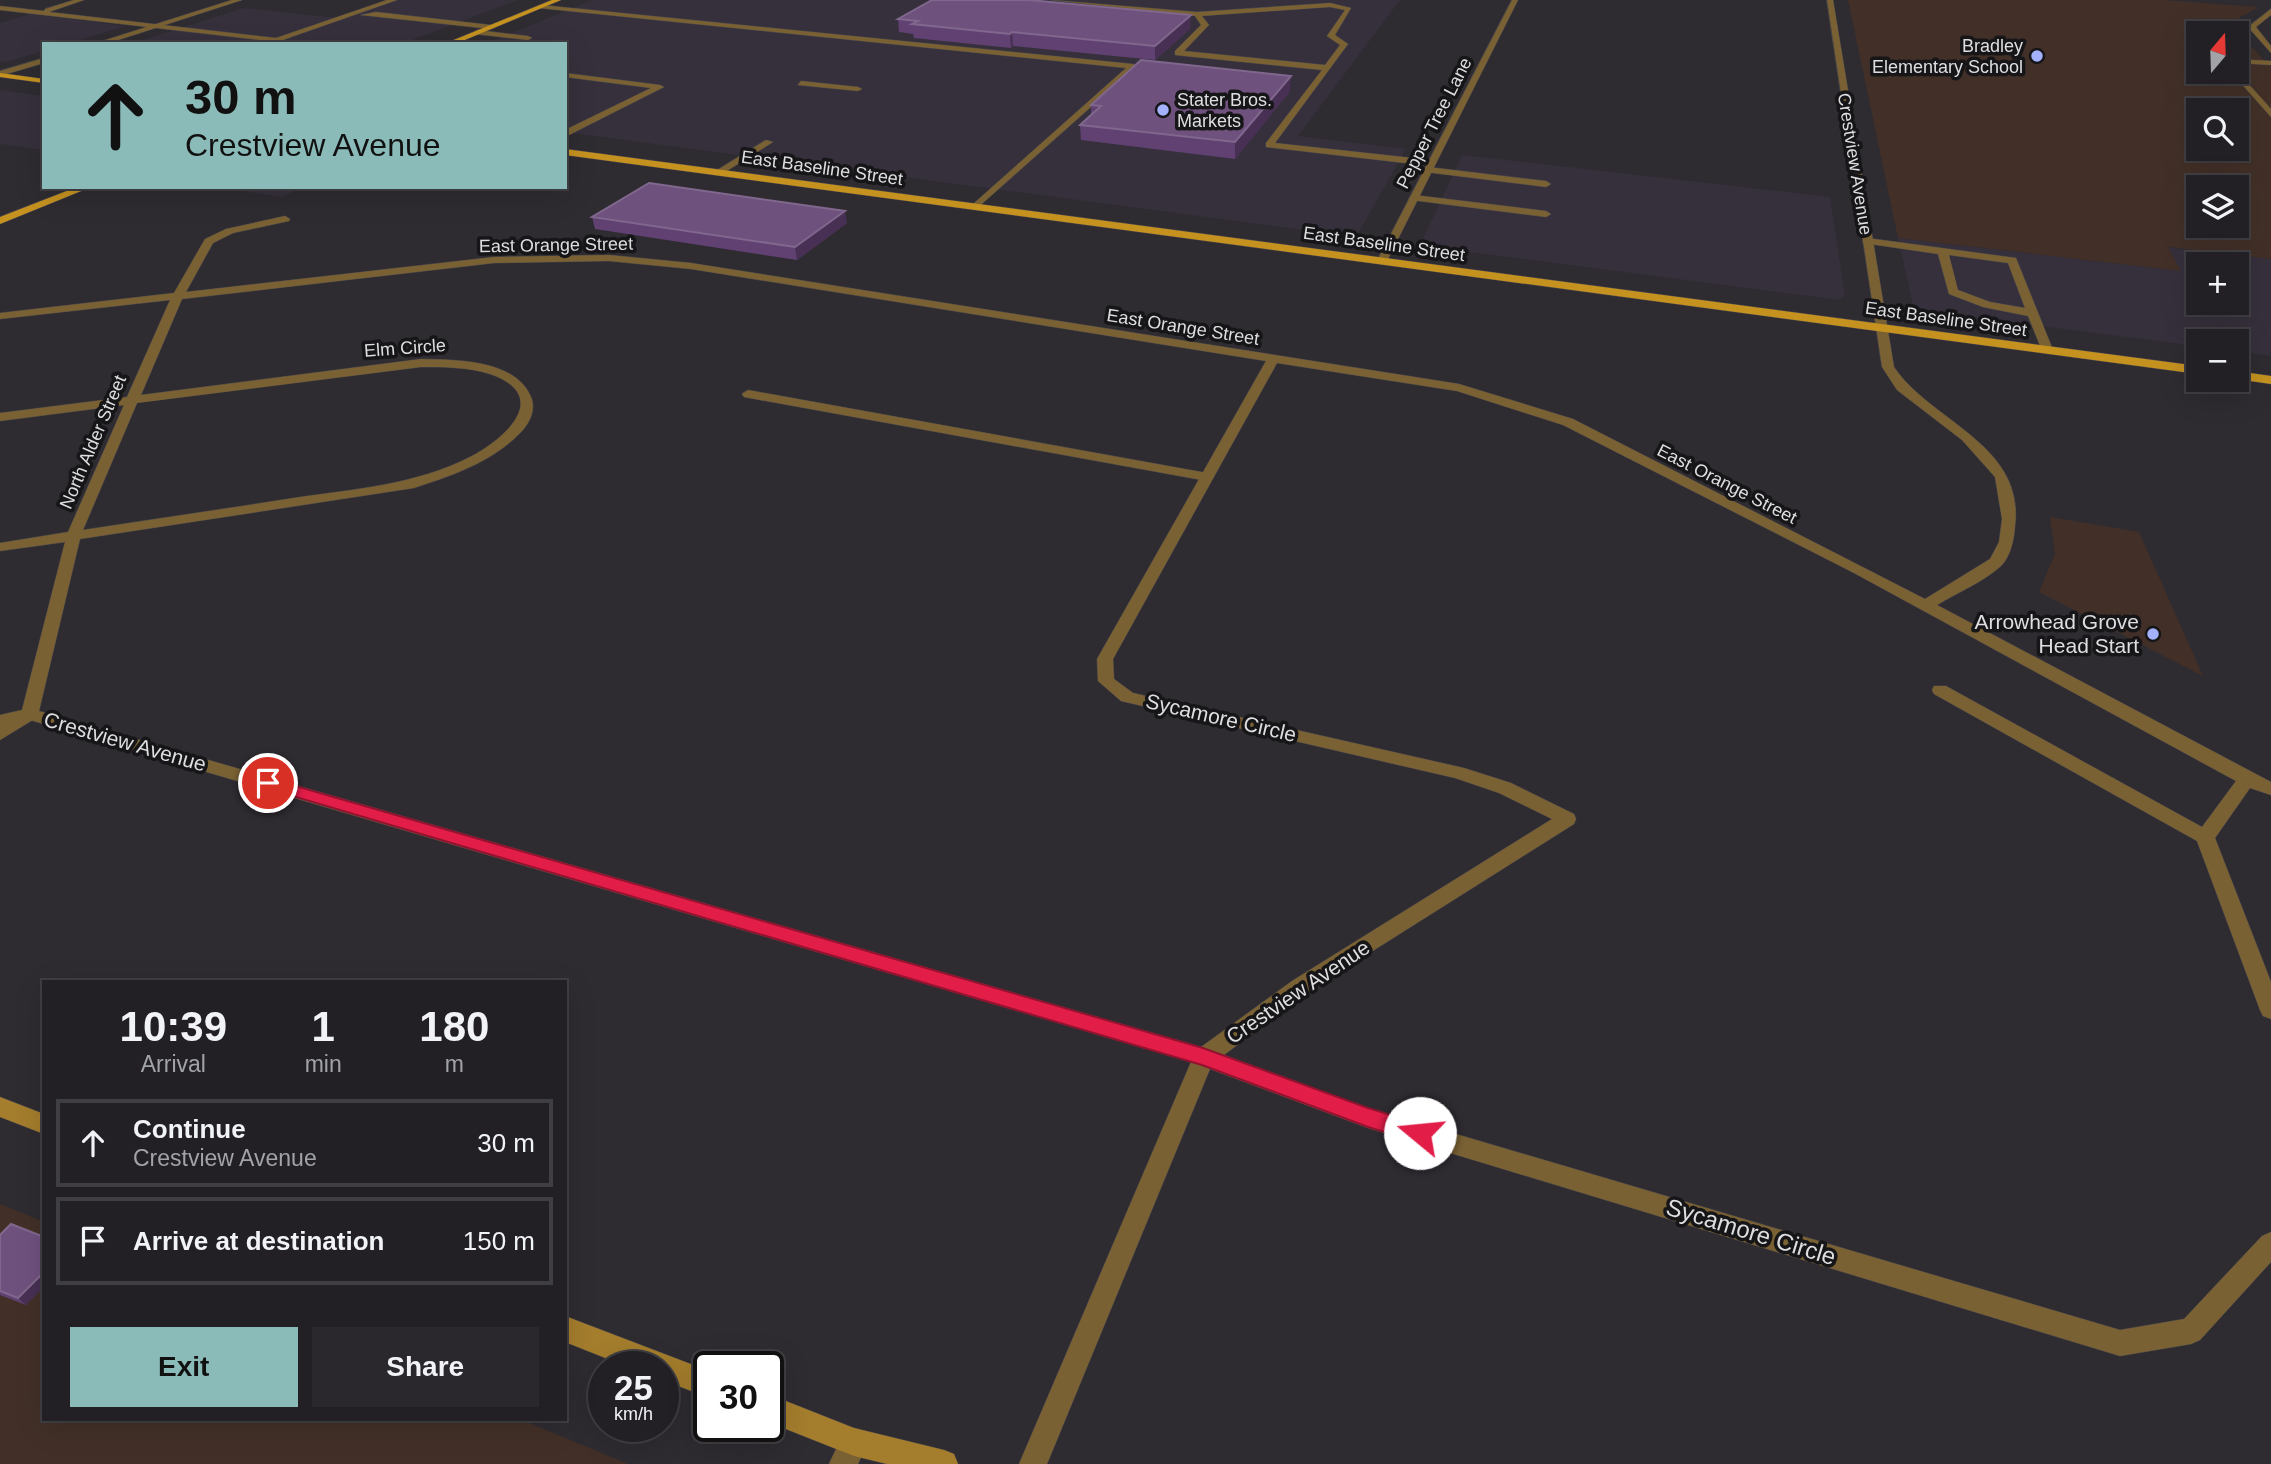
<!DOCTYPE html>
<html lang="en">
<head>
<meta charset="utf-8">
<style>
	body { margin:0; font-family:Helvetica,sans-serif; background:#2a282d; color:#f1f3f6; height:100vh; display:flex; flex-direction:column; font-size:26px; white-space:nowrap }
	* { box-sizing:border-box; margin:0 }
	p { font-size:23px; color:#a2a3a7 }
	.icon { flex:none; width:38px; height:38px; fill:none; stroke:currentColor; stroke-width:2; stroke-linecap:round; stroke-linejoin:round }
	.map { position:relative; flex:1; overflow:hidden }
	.drawer { position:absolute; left:42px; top:980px; width:525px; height:441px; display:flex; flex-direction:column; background:#222025; border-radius:0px; box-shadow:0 7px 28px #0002,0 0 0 2px #3f3e42 }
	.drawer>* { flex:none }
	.guide { position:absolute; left:42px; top:42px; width:525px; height:147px; border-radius:0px; box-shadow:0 7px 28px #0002,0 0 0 2px #3f3e42; background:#8bbbb9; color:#111; overflow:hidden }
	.needle { width:46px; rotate:19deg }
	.fabs { position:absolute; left:2186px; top:21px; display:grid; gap:14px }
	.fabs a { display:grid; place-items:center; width:63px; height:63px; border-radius:0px; background:#222025; box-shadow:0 7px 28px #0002,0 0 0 2px #3f3e42; font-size:35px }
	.speed { position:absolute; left:588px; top:1351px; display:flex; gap:14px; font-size:35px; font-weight:700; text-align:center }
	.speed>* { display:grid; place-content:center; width:91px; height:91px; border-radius:50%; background:#222025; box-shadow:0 7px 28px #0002,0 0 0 2px #3f3e42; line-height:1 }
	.speed small { font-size:18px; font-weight:400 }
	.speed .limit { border:4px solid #111; border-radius:10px; background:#fff; color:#111 }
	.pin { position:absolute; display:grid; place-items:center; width:60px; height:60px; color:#fff; margin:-30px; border:4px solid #fff; border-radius:50%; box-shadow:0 2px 7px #0007 }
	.me { position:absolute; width:77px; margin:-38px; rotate:287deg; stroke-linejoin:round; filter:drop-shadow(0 0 5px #0008) }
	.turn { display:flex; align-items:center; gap:24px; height:147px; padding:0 28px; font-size:32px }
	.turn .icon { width:91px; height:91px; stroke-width:2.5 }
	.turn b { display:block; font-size:49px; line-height:60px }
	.eta { display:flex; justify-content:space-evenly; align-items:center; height:119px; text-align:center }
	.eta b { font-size:42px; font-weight:800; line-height:49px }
	.cta { display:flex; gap:14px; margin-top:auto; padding:14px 28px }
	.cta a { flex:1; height:80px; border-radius:0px; background:#8bbbb9; color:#111; font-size:28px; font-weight:800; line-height:80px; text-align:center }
	.cta a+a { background:#2a282d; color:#f1f3f6 }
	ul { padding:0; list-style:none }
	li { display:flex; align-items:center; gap:21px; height:88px; margin:0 14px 10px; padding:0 14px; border:4px solid #3f3e42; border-radius:0px }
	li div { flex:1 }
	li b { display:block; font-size:26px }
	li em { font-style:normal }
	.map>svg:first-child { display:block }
	.built { fill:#36303c; fill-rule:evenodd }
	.education { fill:#423028; fill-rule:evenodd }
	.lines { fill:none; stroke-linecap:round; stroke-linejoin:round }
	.lane-casing { stroke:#4a474d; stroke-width:1 }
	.street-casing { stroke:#4a474d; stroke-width:1 }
	.secondary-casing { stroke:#4a474d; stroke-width:1 }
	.primary-casing { stroke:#4a474d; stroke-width:1 }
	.lane { fill:#796133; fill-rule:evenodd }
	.street { fill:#796133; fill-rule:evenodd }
	.secondary { fill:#a47d2d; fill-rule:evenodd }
	.primary { fill:#c59220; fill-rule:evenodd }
	.wall { fill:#614072 }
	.shaded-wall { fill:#473053 }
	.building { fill:#6f517e; stroke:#80678d; stroke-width:2 }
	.route { fill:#e11d48; stroke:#92132f; stroke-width:2 }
	.poi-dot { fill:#a4b1fc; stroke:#161517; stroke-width:2.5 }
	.labels { text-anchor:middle; stroke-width:7; stroke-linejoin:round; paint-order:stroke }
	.far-poi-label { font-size:18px; fill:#dedde0; stroke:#161517; text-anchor:end }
	.far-street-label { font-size:18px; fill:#dedde0; stroke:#161517 }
	.poi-label { font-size:21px; fill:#dedde0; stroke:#161517; text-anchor:end }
	.street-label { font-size:21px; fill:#dedde0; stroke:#161517 }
	.near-street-label { font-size:24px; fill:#dedde0; stroke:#161517 }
</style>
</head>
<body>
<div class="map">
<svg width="2271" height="1464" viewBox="0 0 2271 1464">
	<rect width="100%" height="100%" fill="#2e2b31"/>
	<path class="built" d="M391,0h127l-117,44h-271l114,-36 94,10z
		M592,0h808l-102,136 108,13 -50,88 -791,-105v-88h-79z
		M30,14l96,12 -59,18h-23v7l-37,11 -7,-1v-38z
		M0,90l44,6v54l-44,-6z
		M1462,155l368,42 15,99 -5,4 -409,-53 -9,-6z
		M215,187h88l-21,10z
		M1898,238l282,33 -13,-24 104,12v97l-34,-5 -1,-10h-38v5l-269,-34 -16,-7zM2198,264h38v39h-38z"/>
	<path class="education" d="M1848,0h316l95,7 -20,11 -1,14 33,35v192l-103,-12 13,24 -283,-33zM2198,33h38v39h-38zM2198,110h38v39h-38zM2198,187h38v39h-38z
		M2050,517l89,15 64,144 -164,-84 16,-38z
		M0,1204l44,18v197h476l108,45h-628z"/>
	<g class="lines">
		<g class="lane-casing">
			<path id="lane" d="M74,0h10l-35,12 227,26 111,-38h10l-120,42 -277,-32v-4l44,5 1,-2z
				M1051,0l146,12 133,-9 21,5 -16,27 13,9 -73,99 156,17 5,3 -5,3 -165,-19v-4l56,-73 -147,-15v-4l26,-26 -6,-9zM1330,7l15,3 -18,26 13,9 -15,20 -141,-14 25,-26 -7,-9z
				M541,5l592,59 4,2 -162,144 -5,-3 2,-2 154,-137 -587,-60z
				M376,12l115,13 4,2 -4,2 -130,-14z
				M477,30l51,6 4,2 -4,2 -54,-6z
				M2236,59l35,2v4l-35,-2z
				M2236,70l35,39v8l-40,-45z
				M565,73l95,12 4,2 -99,50v-7l86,-42 -86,-11z
				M801,81l57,6 4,2 -4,2 -60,-6z
				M766,140l7,2 -51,32 -8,-2z
				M1428,167l118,14 5,3 -5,3 -121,-15 -2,-2z
				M1414,195l132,16 5,3 -5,3 -135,-17 -2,-2z
				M1867,238l149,20 37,92 -10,3 -15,-37 -45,-9 -34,-13 -11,-40 -75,-11v-4zM1949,255l59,8 17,45 -35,-6 -32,-12z
				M748,390l459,83 7,4 -7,4 -463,-84 -2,-3z
				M30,708l6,2 3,4 -3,4 -36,22v-14z
				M854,1428l10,4 4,10 -10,22h-29l15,-32z"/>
		</g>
		<g class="street-casing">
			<path id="street" d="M232,0h10l-136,44h-13z
				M1512,0h6l-131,261 -9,2 -1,-2z
				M1827,0h6l61,367c37,55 131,77 121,159 -1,13 -4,30 -14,40 -18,16 -44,27 -64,39l334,177v13l-21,-7 -35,50 56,144v37l-8,-3 -3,-6 -63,-169 -263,-147 -2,-4 2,-4h12l256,141 34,-46 -382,-208 -291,-148 -106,-34 -180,-28 -164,296 1,20 19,14 331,75 47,15 63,31 2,5 -2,5 -268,169 -82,62 144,53 752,222 64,-11 78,-83 9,-4v30l-71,78 -9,4 -71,12 -752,-228 -158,-59 -163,395h-28l172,-402 -1161,-342 -30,7v-12l22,-5 43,-168 -65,9v-8l68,-11 56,-127 -124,16v-8l127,-16 43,-97 -170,19v-6l174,-20 31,-54 21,-10 59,-13 5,3 -1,2 -56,12 -20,10 -27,49 308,-35 115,-2 82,8 768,121 114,35 352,180 65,-40 9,-17 3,-23 -7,-42 -33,-37 -65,-50 -15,-23zM609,261l82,8 575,92 -169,298 1,22 23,20 334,77 44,15 53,26 -260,162 -91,66 -1162,-336 41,-172 334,-51c37,-12 76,-25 104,-53 10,-9 19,-24 13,-38 -16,-38 -75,-37 -110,-38l-280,36 41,-96 312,-36zM421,367c23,0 47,0 69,7 63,22 15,65 -20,83 -55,28 -116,32 -176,41 -70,11 -140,21 -211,32l54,-127z
				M2271,9v6l-15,12 15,19v7l-23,-26z
				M44,58v5l-44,13v-5z"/>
		</g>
		<g class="secondary-casing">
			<path id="secondary" d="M0,1097l44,17v20l-44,-17z
				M565,1316l144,55v27l-46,-18v-13h-35l-63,-25z
				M768,1394l86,34 90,22 10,4 4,10h-71l-33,-8 -86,-34z"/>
		</g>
		<g class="primary-casing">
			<path id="primary" d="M552,0h9l-106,44h-11z
				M0,73l44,6v4l-44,-6z
				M565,149l1633,217v8l-1633,-219z
				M77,187h14l-91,37v-7z
				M2236,371l35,5v8l-35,-5z"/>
		</g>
		<use href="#lane" class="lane"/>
		<use href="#street" class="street"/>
		<use href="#secondary" class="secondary"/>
		<use href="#primary" class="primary"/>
	</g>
	<path class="wall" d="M898,19l292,10 -35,31 -142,-14 -2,2 -97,-10 -1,-4 -14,-2z
		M1290,91l-55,68 -154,-19 -1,-15 11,-10v-10z
		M592,217l255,6 -50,37 -202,-31z
		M0,1235l26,70 -26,-10z"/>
	<path class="shaded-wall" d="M1191,15l-1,14 -35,31v-14z
		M1012,32l1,14 -2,2 -1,-14z
		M1291,76l-1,15 -55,68v-17z
		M845,211l2,12 -50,37 -2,-13z
		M44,1272v15l-18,18 -8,-7z"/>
	<path class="building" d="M932,0h97l162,15 -36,31 -143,-14 -2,2 -98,-10 6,-3 -20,-2z
		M1141,60l150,16 -56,66 -155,-17 21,-19 -10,-1z
		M649,183l196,28 -50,36 -203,-30z
		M11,1224l33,13v35l-26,26 -18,-7v-56z"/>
	<path class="route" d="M268,778l935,270 165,60 59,18 4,7 -4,7 -7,3 -52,-16 -166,-62 -940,-278 -3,-4z"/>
	<g class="poi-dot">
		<circle cx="2037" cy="56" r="7"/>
		<circle cx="1163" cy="110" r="7"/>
		<circle cx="2153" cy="634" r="7"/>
	</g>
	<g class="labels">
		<g class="far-poi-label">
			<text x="2023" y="52">Bradley<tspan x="2023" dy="21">Elementary School</tspan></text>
			<text x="1177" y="106" text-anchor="start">Stater Bros.<tspan x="1177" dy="21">Markets</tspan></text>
		</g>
		<g class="far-street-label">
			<text transform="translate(1434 123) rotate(-63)" y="6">Pepper Tree Lane</text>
			<text transform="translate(1855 164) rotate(81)" y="6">Crestview Avenue</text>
			<text transform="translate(822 168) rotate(8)" y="6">East Baseline Street</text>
			<text transform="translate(1384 244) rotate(8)" y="6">East Baseline Street</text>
			<text transform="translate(556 245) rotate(-1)" y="6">East Orange Street</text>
			<text transform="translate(1946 319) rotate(8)" y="6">East Baseline Street</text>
			<text transform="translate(1183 327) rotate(9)" y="6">East Orange Street</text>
			<text transform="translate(405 348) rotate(-4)" y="6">Elm Circle</text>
			<text transform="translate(93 442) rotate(-67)" y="6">North Alder Street</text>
			<text transform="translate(1727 484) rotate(27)" y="6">East Orange Street</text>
		</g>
		<g class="poi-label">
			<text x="2139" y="629">Arrowhead Grove<tspan x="2139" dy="24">Head Start</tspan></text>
		</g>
		<g class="street-label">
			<text transform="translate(1221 718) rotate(13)" y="7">Sycamore Circle</text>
			<text transform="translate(125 742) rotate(16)" y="7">Crestview Avenue</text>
			<text transform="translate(1298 992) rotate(-34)" y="7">Crestview Avenue</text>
		</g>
		<g class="near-street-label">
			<text transform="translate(1751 1232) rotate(17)" y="8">Sycamore Circle</text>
		</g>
	</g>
</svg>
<div class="fabs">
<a><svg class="needle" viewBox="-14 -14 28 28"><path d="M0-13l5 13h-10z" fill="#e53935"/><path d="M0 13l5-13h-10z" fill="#a2a3a7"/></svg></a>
<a><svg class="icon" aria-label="search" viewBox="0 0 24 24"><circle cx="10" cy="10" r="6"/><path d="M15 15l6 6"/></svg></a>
<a><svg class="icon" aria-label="layers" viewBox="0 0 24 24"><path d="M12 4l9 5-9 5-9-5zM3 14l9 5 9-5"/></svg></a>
<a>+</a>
<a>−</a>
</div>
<div class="speed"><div>25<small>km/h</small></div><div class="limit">30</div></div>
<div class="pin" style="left:268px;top:783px;background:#d93025"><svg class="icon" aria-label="arrive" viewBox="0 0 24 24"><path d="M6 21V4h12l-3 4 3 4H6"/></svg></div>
<svg class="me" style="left:1420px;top:1133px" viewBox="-20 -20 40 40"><circle r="19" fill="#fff"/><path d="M0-13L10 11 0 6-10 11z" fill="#e11d48"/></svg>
<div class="guide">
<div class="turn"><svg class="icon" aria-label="ahead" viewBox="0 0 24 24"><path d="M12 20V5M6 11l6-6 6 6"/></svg><div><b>30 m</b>Crestview Avenue</div></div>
</div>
<section class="drawer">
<div class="eta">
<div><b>10:39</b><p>Arrival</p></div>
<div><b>1</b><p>min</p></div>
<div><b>180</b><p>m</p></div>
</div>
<ul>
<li><svg class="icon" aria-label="ahead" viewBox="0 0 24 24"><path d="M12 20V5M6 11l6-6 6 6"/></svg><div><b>Continue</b><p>Crestview Avenue</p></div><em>30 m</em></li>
<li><svg class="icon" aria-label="arrive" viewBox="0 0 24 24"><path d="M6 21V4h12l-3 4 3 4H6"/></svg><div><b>Arrive at destination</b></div><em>150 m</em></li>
</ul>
<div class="cta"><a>Exit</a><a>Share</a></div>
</section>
</div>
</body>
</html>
